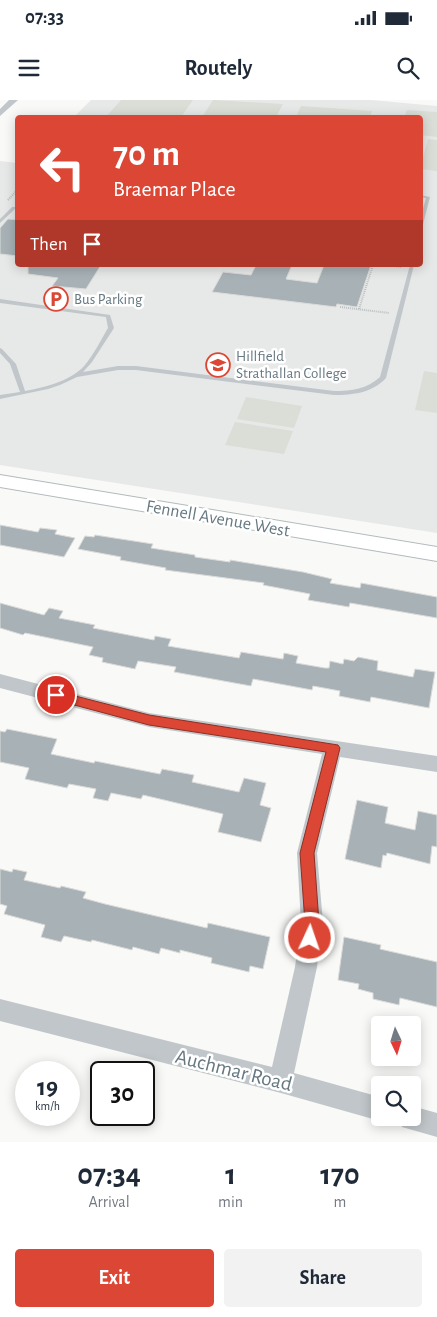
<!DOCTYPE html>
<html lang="en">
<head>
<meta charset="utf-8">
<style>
	body { margin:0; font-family:"Alegreya Sans",sans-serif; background:#f2f2f3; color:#1f2937; height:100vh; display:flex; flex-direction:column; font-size:19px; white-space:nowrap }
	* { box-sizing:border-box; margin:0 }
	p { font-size:16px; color:#747a83 }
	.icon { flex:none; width:28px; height:28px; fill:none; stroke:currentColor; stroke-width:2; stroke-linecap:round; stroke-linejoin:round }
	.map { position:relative; height:1042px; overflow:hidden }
	.details { display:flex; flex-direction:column; background:#fff; flex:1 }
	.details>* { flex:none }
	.hud { position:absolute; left:15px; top:15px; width:408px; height:152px; border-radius:5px; box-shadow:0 2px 12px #0003; background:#dc4735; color:#fff; overflow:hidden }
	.needle { width:32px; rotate:176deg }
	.buttons { position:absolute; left:371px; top:916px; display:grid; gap:10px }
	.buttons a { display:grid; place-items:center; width:50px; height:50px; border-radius:5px; background:#fff; box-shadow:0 2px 12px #0003; font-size:25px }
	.speed { position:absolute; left:15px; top:961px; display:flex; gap:10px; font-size:25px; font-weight:700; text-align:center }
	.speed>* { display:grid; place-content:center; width:65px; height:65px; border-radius:50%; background:#fff; box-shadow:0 2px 12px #0003; line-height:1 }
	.speed small { font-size:12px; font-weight:400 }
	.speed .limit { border:2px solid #111; border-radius:8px; background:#fff; color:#111 }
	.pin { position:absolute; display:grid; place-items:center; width:42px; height:42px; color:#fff; margin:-21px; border:2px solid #fff; border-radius:50%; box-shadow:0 1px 5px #0007 }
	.me { position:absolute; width:55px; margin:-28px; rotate:3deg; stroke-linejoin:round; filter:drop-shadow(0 0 4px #0008) }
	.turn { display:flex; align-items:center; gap:18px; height:105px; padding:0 15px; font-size:22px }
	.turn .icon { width:65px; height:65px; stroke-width:2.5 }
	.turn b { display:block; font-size:35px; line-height:42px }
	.then { display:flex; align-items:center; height:48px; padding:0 15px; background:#0003; gap:10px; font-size:19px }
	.eta { display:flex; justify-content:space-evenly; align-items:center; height:85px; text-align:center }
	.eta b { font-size:30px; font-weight:700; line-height:35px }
	.primary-button { display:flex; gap:10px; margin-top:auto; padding:10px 15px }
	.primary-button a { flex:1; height:58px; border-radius:5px; background:#dc4735; color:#fff; font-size:20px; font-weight:700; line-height:58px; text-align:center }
	.primary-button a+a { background:#f2f2f3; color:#1f2937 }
	.status { display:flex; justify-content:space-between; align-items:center; height:35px; padding:0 25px; background:#fff; direction:ltr }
	.status svg { height:14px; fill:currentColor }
	header { display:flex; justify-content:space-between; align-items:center; height:65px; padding:0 15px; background:#fff; font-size:22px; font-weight:700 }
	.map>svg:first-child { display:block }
	.built { fill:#e7e9e8 }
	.green { fill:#daded6 }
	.building { fill:#a8b2b6; stroke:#dbdbd9 }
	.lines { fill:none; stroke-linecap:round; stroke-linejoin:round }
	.secondary-casing { stroke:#b3babd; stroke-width:2 }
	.path { stroke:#bbbfc1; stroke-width:2; stroke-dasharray:1 1; stroke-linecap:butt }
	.lane { fill:#c0c6c9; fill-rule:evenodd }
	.street { fill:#c0c6c9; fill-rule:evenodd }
	.secondary { fill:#fff; fill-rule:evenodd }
	.route { fill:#dc4735; stroke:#8f2e22 }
	.labels { text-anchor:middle; stroke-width:5; stroke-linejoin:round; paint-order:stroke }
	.far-poi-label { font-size:15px; fill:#667881; stroke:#fff; text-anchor:start }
	.street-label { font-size:18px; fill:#667881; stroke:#fff }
	.near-street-label { font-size:21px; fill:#667881; stroke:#fff }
</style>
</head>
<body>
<div class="status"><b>07:33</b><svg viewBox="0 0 49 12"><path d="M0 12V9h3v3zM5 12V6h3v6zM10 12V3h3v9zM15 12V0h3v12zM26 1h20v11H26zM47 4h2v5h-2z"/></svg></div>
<header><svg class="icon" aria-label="menu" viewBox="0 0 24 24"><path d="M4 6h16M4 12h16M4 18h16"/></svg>Routely<svg class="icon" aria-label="search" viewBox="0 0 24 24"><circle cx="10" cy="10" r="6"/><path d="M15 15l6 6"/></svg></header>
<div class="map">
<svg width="437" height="1042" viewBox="0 0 437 1042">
	<rect width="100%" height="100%" fill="#f9f9f7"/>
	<path class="built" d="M91,0h280l66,6v427l-437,-68v-304l17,2 1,102h402v-147l-346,-1z"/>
	<path class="green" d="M121,0h72l-12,17h-75z
		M213,0l70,4 -7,13h-74z
		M301,6l71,5 -2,6h-74z
		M407,10l30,2v25l-17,-2v-17l-16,-1z
		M428,39l9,1v31l-17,-2z
		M424,271l13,2v40l-22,-3z
		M246,297l56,9 -8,22 -57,-9z
		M235,322l58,9 -9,23 -59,-9z"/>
	<path class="building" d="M8,119l10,1v36l-18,-2v-26z
		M28,165h73l-15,24 -34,-3 6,-8 -30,-4z
		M256,165h36l-6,14 31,4 7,-18h47l-14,42 -20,-3 -1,3 -124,-15 11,-20 28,3z
		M0,425l38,7 2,-4 17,2 -2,4 20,4 -11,19 -64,-12z
		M95,435l58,9 -2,4 44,7v2l35,5v-2l73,12 29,7 -2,4 30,5 1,-5 76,14v21l-87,-15 -1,4 -41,-7 2,-6 -47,-9 1,-2 -99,-13 1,-2 -46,-8 1,-3 -43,-8 7,-13 9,1z
		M0,503l44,12 5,-7 14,3 -4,7 36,7 -2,3 61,12 1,-4 16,3 -3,7 71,12 2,-6 42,7 1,-6 14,3 -2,7 29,5h4l1,-7 13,3 1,-5 10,2 4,-4 20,4 -1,9 36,7 2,-8 20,3 -6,36 -58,-11 -1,5 -31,-6 1,-5 -27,-5 -1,4 -59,-11 -2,7 -77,-14 2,-5 -38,-6 -3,8 -33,-7 1,-4 -14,-3 4,-8 -68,-14 -2,2 -23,-7z
		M7,629l50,10 -6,15 43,9 1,-2 65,13 2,-5 32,6 -2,7 47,10 5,-14 22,5 -6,22 11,3 -10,34 -43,-10 5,-18 -80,-19 -2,4 -30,-6 -3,8 -15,-3 3,-9 -27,-5 -2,4 -42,-9 4,-11 -29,-6v-31l5,1z
		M357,700l31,7 -3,16 30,7 3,-19 19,4v32l-5,-1 -2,18 -43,-11 -1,3 -3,-1 -2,13 -36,-9z
		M0,769l12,3 1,-3 14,3 -3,8 36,8 1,-2 25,6 -3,6 22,6 102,24 1,-5 62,14 -7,32 -13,-3 -1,6 -38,-9 1,-5 -32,-8v3l-19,-5 -2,6 -26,-7 -1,3 -40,-10 -1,2 -27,-6 -3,6 -20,-5 4,-12 -41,-11 3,-8 -7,-2z
		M344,837l37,8 -1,4 57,13v45l-37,-9 -1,7 -26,-6v-6l-15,-4 1,-5 -21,-4z"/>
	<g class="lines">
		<g class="secondary-casing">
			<path id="secondary" d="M0,375l437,72v14l-437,-74z"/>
		</g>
		<path class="path" d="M8,100l10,-11
			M386,165l15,2
			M340,207l49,6
			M359,209l14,-44"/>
		<path class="lane" d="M420,95l10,2 -8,31 -2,1v-10l6,-21 -6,-1z
			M12,107h6v2h-3l-15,14v-4z
			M410,165h4l-28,113c-14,15 -33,17 -52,17l-198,-25h-18l-41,7 -17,8 -12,4 -48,10v-4l20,-3 -10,-28 -10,-11v-5l2,1 14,15 9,27c21,-4 46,-10 60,-26 9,-11 16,-25 23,-37l-2,-11 -106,-14v-4l110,16 4,13 -22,34 -9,10 35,-6h18l198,25c18,0 33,-2 46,-14z"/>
		<path class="street" d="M9,0h9l-18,16v-7z
			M0,574l149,39 288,43v16l-97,-15 -23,96 6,70 -6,44 -23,106 86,24v21h8l-8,3 -99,-28 -281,-72v-22l272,68 23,-100 6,-44 -4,-70 25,-99 -173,-27 -149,-39z
			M412,1006l25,7v24l-35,-10 -3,-9h13z"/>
		<use href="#secondary" class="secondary"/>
	</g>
	<path class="route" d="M56,591l93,24 189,30 2,3 -26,105 5,70 -4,20 -5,2 -5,-2 -2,-5 2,-15 -5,-70 26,-101 -177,-27 -97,-26 -2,-4 2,-3z"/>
	<defs>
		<g id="parking-ring" transform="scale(1.25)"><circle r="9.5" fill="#fff" stroke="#dc4735" stroke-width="1.5"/><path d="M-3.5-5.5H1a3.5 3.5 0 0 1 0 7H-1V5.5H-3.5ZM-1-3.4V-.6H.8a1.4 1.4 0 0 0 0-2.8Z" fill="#dc4735"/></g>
		<g id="school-ring" transform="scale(1.25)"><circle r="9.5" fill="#fff" stroke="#dc4735" stroke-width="1.5"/><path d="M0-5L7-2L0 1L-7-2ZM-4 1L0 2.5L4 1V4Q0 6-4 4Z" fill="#dc4735"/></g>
	</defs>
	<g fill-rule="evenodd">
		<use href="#parking-ring" x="56" y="199"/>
		<use href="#school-ring" x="218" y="265"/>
	</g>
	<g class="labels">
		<g class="far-poi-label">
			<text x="74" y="204">Bus Parking</text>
			<text x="236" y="261">Hillfield<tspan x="236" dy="17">Strathallan College</tspan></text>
		</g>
		<g class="street-label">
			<text transform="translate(218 418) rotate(10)" y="6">Fennell Avenue West</text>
		</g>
		<g class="near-street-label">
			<text transform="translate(234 970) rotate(14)" y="7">Auchmar Road</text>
		</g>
	</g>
</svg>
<div class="buttons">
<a><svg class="needle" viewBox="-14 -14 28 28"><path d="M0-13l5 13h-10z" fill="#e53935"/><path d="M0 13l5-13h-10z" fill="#747a83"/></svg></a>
<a><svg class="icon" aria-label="search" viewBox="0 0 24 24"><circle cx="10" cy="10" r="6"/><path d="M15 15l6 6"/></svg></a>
</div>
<div class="speed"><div>19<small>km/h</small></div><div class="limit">30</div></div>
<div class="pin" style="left:56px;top:595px;background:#d93025"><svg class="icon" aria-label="arrive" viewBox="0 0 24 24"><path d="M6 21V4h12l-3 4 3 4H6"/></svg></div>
<svg class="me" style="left:310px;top:838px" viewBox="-20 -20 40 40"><circle r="17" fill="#dc4735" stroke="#fff" stroke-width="3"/><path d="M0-11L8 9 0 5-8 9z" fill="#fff"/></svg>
<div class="hud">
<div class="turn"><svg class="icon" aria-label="left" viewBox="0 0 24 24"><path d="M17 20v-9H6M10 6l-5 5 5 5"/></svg><div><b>70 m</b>Braemar Place</div></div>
<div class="then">Then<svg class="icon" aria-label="arrive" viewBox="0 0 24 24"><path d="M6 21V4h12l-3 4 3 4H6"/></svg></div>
</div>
</div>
<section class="details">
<div class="eta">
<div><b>07:34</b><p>Arrival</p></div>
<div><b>1</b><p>min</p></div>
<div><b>170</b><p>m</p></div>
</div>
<div class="primary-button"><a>Exit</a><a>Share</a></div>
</section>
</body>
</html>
